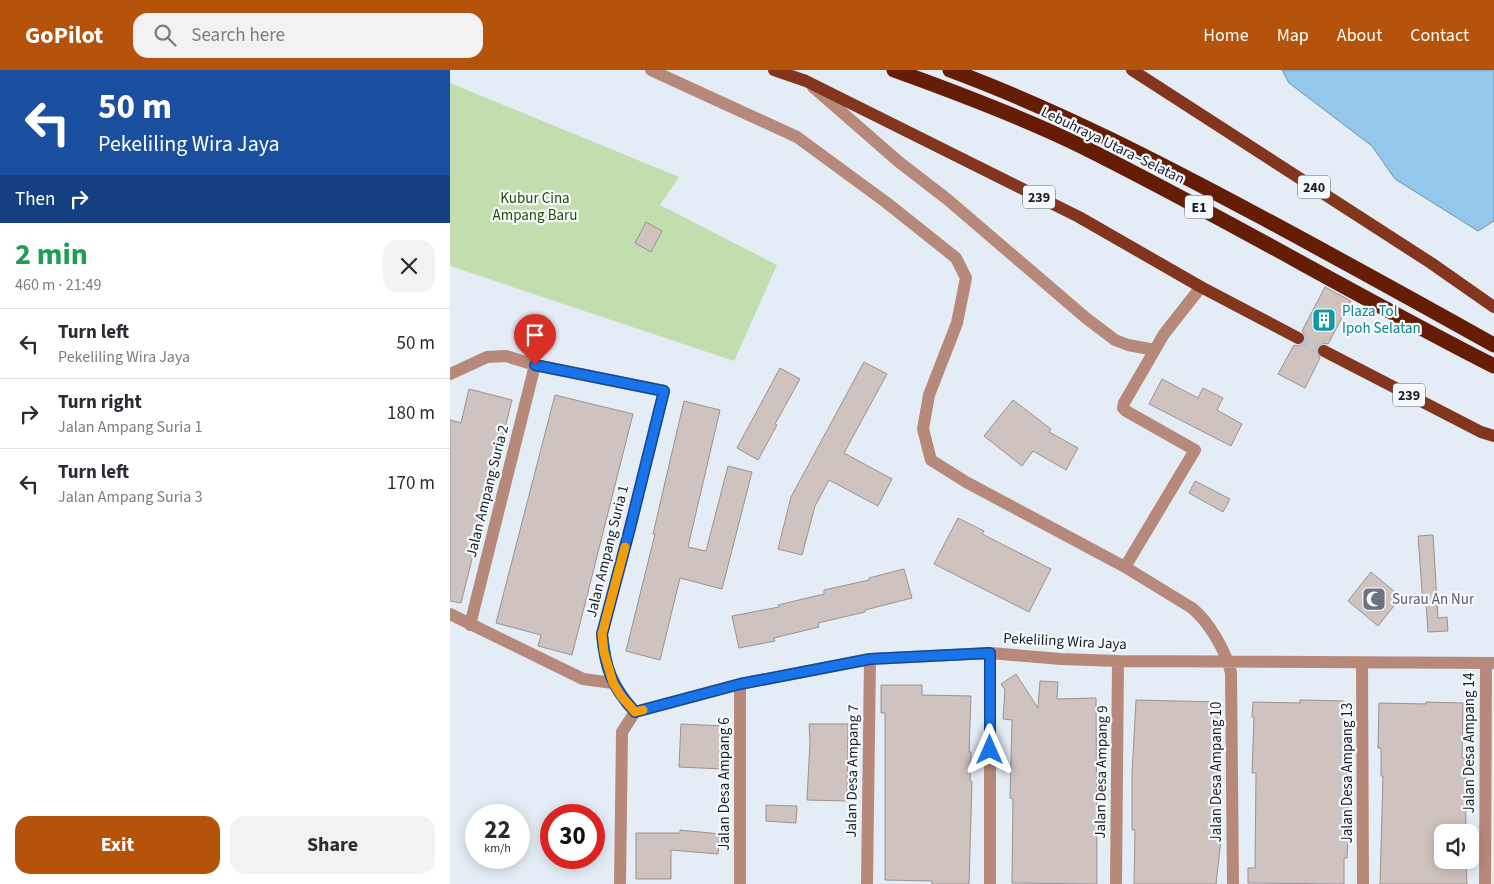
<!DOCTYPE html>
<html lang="en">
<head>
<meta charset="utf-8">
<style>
	body { margin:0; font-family:"Source Sans 3",sans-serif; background:#f2f2f3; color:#2b2b33; height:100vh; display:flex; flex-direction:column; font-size:19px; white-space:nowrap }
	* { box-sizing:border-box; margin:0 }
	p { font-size:16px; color:#7c7c81 }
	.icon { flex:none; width:28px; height:28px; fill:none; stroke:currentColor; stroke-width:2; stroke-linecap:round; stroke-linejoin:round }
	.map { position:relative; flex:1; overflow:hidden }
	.sheet { display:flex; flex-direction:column; background:#fff; width:450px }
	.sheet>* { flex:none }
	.banner { background:#1a4fa0; color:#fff; overflow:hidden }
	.buttons { position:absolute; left:984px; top:754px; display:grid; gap:10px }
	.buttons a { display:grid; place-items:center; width:45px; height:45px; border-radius:10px; background:#fff; box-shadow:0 2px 12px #0003; font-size:25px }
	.speed { position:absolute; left:15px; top:734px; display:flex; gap:10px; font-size:25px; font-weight:700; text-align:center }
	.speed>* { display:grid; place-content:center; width:65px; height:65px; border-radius:50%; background:#fff; box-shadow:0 2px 12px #0003; line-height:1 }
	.speed small { font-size:12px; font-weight:400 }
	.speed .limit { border:8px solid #d22; background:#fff; color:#111 }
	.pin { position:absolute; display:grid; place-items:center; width:42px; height:42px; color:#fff; margin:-51px -21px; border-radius:50% 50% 50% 0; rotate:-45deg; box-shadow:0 0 5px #0007 }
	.pin .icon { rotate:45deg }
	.me { position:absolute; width:55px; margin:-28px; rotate:0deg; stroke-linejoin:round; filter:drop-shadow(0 0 4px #0008) }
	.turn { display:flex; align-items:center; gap:18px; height:105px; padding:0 15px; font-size:22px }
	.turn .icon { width:65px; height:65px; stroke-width:2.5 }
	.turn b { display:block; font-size:35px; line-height:42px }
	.then { display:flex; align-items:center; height:48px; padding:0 15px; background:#0003; gap:10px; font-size:19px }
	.round { display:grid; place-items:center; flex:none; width:52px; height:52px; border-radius:15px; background:#f2f2f3 }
	.overview { display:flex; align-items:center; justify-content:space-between; height:85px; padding:0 15px }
	h1 { font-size:30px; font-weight:700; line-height:38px; color:#1e9e55 }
	.cta { display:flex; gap:10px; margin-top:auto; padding:10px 15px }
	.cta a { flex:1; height:58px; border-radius:15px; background:#b45309; color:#fff; font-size:20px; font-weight:700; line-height:58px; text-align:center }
	.cta a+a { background:#f2f2f3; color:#2b2b33 }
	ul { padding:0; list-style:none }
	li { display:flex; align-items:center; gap:15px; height:70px; padding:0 15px; border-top:1px solid #e1e1e2 }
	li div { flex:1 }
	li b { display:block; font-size:19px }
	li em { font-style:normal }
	header { display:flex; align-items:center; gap:30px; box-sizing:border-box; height:70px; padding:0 25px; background:#b45309; color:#fff }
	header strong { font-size:24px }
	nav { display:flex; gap:28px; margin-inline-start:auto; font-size:18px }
	.search { width:350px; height:45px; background:#f2f2f3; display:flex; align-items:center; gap:12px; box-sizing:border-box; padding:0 18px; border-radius:15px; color:#7c7c81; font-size:19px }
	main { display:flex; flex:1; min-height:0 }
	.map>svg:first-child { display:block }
	.green { fill:#c2deaf }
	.water { fill:#93c7eb; stroke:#6f94ae }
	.building { fill:#cfc3bf; stroke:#9d918e }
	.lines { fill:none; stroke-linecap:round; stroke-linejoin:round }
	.primary-tunnel { stroke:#bcc3ca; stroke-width:12; stroke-dasharray:12 6; stroke-linecap:butt }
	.minor { stroke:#b7897b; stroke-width:12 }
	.primary { stroke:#83351d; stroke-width:12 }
	.motorway { stroke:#651d05; stroke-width:15 }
	.route-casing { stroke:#114b97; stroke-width:12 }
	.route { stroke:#1a73e8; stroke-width:9 }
	.slow { stroke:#f59e0b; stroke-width:9 }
	.labels { text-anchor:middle; stroke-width:4.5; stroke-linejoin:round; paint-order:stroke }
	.shield { fill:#f4f9fe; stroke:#5b5f63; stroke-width:1 }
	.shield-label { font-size:14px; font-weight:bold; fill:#1a1d20 }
	.street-label { font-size:15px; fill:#1a1d20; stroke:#f4f9fe }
	.park-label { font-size:15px; fill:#284b01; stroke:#f4f9fe }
	.culture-label { font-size:15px; fill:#0d838f; stroke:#f4f9fe; text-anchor:start }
	.worship-label { font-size:15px; fill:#5b616d; stroke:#f4f9fe; text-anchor:start }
</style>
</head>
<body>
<header>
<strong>GoPilot</strong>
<div class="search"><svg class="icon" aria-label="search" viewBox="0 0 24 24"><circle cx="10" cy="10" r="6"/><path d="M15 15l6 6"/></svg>Search here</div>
<nav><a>Home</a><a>Map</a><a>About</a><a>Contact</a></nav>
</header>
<main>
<section class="sheet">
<div class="banner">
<div class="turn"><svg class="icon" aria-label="left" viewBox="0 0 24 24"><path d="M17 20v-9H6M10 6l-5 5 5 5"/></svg><div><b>50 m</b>Pekeliling Wira Jaya</div></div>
<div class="then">Then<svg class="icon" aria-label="right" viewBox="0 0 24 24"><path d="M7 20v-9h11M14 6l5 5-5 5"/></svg></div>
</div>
<div class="overview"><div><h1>2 min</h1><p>460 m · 21:49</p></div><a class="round"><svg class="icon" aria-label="close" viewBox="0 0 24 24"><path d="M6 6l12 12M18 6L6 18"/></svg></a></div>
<ul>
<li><svg class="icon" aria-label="left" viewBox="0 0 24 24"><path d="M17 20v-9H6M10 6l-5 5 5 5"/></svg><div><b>Turn left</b><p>Pekeliling Wira Jaya</p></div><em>50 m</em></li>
<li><svg class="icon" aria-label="right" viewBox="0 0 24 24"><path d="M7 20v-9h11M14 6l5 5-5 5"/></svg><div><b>Turn right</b><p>Jalan Ampang Suria 1</p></div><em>180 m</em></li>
<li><svg class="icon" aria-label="left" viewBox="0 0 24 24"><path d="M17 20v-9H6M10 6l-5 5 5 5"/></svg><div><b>Turn left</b><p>Jalan Ampang Suria 3</p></div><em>170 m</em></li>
</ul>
<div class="cta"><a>Exit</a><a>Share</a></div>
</section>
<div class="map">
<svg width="1044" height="814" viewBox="0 0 1044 814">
	<rect width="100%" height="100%" fill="#e4ecf5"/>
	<path class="green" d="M0,13l229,94 -19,28 117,60 -43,96 -284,-95z"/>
	<path class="water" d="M832,0h212v151l-16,10 -83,-52 -23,-33 -83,-63z"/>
	<path class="building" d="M196,152l16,9 -11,21 -16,-9z
		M875,217l26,14 -23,43 -5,-1 -6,4 -1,5 4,6 -15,30 -27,-14 16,-29 5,1 6,-4 1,-5 -4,-6z
		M414,292l23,12 -43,79 48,26 -14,27 -49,-26 -14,26 -13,49 -24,-6 13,-52z
		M330,298l20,11 -25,45 2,1 -19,35 -21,-12z
		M712,309l36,19 5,-10 20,10 -6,12 25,14 -11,22 -82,-42z
		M19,319l43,11 -51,203 -11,-2v-181l11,3z
		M105,325l78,19 -61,241 -34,-9 3,-11 -45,-12z
		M563,330l38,29 -2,3 29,16 -12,22 -33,-19 -11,15 -38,-30z
		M234,331l36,9 -32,137 18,4 22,-85 24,6 -30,117 -42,-11 -20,82 -34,-9 29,-117h-2z
		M745,411l35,18 -7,13 -34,-19z
		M508,448l26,13 -2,3 69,35 -22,43 -95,-48z
		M983,465l5,83 9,-1 1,14 -20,1 -2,-29 -3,1 -5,-68z
		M454,499l8,29 -47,12v2l-47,11 1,4 -45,11 1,3 -36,7 -7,-32 47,-9 -1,-2 46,-11v-4l45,-10v-2z
		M921,502l30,25 -23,29 -30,-25z
		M566,604l22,34 2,-27 18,1 -1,17 39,-1 1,186 -85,-1 1,-84 -3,-1 2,-78 -9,-1 2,-29 -4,-6z
		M431,615h41v10l49,1 -2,56h2l-1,29h2l-3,103h-37v-3l-47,-1v-167h-4z
		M686,630l84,2 -4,84h3l-2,27h4v27l-5,44h-82l1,-54h-3v-56z
		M850,630l44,1 -1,56h4l-1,31h2v25h1l-2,45h-3v26l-96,-1v-15h7l1,-95h-4l2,-56h-2l1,-15 47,1z
		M976,632l37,1 -1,55h3l1,74 -24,-1v29h24l1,24h-87l3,-108h-2v-28h-3l1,-45 47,1z
		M231,654l44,2 -2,43 -44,-2z
		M359,654h39l-1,77 -40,-1 3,-58z
		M316,735l31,1 -1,17 -30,-2z
		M230,760l40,4 -2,20 -47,-4v29h-35v-46h44z"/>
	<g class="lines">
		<path class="primary-tunnel" d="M848,268l26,13"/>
		<path class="minor" d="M201,0l146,67 90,66 69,55 10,20 -9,45 -28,72 -6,34 8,31 35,22 159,85 67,41c17,14 34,43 39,65l2,211
			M363,17l86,75 48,37 139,119 29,22 13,5 27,5
			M0,304l37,-17 19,-1 29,9 129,26 -34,137 -28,106c3,34 10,53 33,78
			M675,497l70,-117 -69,-39 -3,-3 1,-5 40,-69 37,-47
			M0,544l133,65 30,4
			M20,555l65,-260
			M540,583v231
			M912,593l1,221
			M170,814l2,-152 13,-20 105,-28 130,-25 120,-6 71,6 57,2 376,2
			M290,814v-200
			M417,814l3,-225
			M666,814l2,-223
			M1035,814l1,-221"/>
		<path class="primary" d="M324,0l32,11 273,136 122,70 97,51
			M682,0l299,193 63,44
			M874,281l157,81 13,4"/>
		<path class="motorway" d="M444,0c64,23 128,47 189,77 139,69 273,149 411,219
			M500,0c108,40 210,93 311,147 78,42 156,85 233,128"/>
	</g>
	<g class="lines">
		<g class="route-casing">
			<path id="route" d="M85,295l129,26 -34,137 -28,106c3,34 10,53 33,78l105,-28 130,-25 120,-6v97"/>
		</g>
		<use href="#route" class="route"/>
		<path class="slow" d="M175,477l-23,87 2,18 9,31 8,13 14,16 8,-2"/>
	</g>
	<defs>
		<g id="building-square" transform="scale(1.25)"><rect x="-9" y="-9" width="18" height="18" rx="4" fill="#0f9aa8" stroke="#f4f9fe"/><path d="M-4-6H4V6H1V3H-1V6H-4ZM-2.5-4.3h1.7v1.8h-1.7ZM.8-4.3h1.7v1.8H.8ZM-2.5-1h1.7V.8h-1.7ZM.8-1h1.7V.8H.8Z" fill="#fff"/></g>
		<g id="mosque-square" transform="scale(1.25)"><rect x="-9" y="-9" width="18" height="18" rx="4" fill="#6b7280" stroke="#f4f9fe"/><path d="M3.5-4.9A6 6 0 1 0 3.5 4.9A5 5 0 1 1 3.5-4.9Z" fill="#fff"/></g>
	</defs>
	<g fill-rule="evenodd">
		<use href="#building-square" x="874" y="250"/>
		<use href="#mosque-square" x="924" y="529"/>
	</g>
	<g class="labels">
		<g class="shield">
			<rect x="848" y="105.5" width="32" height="23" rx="4"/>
			<rect x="573" y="115.5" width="32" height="23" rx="4"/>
			<rect x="735" y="125.5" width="28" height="23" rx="4"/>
			<rect x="943" y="313.5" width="32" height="23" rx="4"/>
		</g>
		<g class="shield-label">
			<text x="864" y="122">240</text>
			<text x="589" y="132">239</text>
			<text x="749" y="142">E1</text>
			<text x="959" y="330">239</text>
		</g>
		<g class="street-label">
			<text transform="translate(663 75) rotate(26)" y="5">Lebuhraya Utara–Selatan</text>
			<text transform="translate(37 421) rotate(-76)" y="5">Jalan Ampang Suria 2</text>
			<text transform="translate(157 481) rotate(-76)" y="5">Jalan Ampang Suria 1</text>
			<text transform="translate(615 571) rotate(3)" y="5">Pekeliling Wira Jaya</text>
			<text transform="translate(1019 673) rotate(-90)" y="5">Jalan Desa Ampang 14</text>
			<text transform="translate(402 701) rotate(-89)" y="5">Jalan Desa Ampang 7</text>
			<text transform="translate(651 702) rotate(-89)" y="5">Jalan Desa Ampang 9</text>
			<text transform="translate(766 702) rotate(-90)" y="5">Jalan Desa Ampang 10</text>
			<text transform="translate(897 703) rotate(-90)" y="5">Jalan Desa Ampang 13</text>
			<text transform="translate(274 714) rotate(-90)" y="5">Jalan Desa Ampang 6</text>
		</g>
		<g class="park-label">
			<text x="85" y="133">Kubur Cina<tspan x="85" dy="17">Ampang Baru</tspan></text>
		</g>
		<g class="culture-label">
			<text x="892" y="246">Plaza Tol<tspan x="892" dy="17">Ipoh Selatan</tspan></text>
		</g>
		<g class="worship-label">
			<text x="942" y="534">Surau An Nur</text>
		</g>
	</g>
</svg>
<div class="buttons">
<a><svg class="icon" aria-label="sound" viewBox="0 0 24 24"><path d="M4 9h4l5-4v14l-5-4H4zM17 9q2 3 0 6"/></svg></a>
</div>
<div class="speed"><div>22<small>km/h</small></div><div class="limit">30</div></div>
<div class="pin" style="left:85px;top:295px;background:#d93025"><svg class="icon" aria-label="arrive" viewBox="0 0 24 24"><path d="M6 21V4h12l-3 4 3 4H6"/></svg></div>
<svg class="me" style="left:540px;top:680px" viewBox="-20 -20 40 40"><path d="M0-17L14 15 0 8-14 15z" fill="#1a73e8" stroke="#fff" stroke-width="4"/></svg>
</div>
</main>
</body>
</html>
